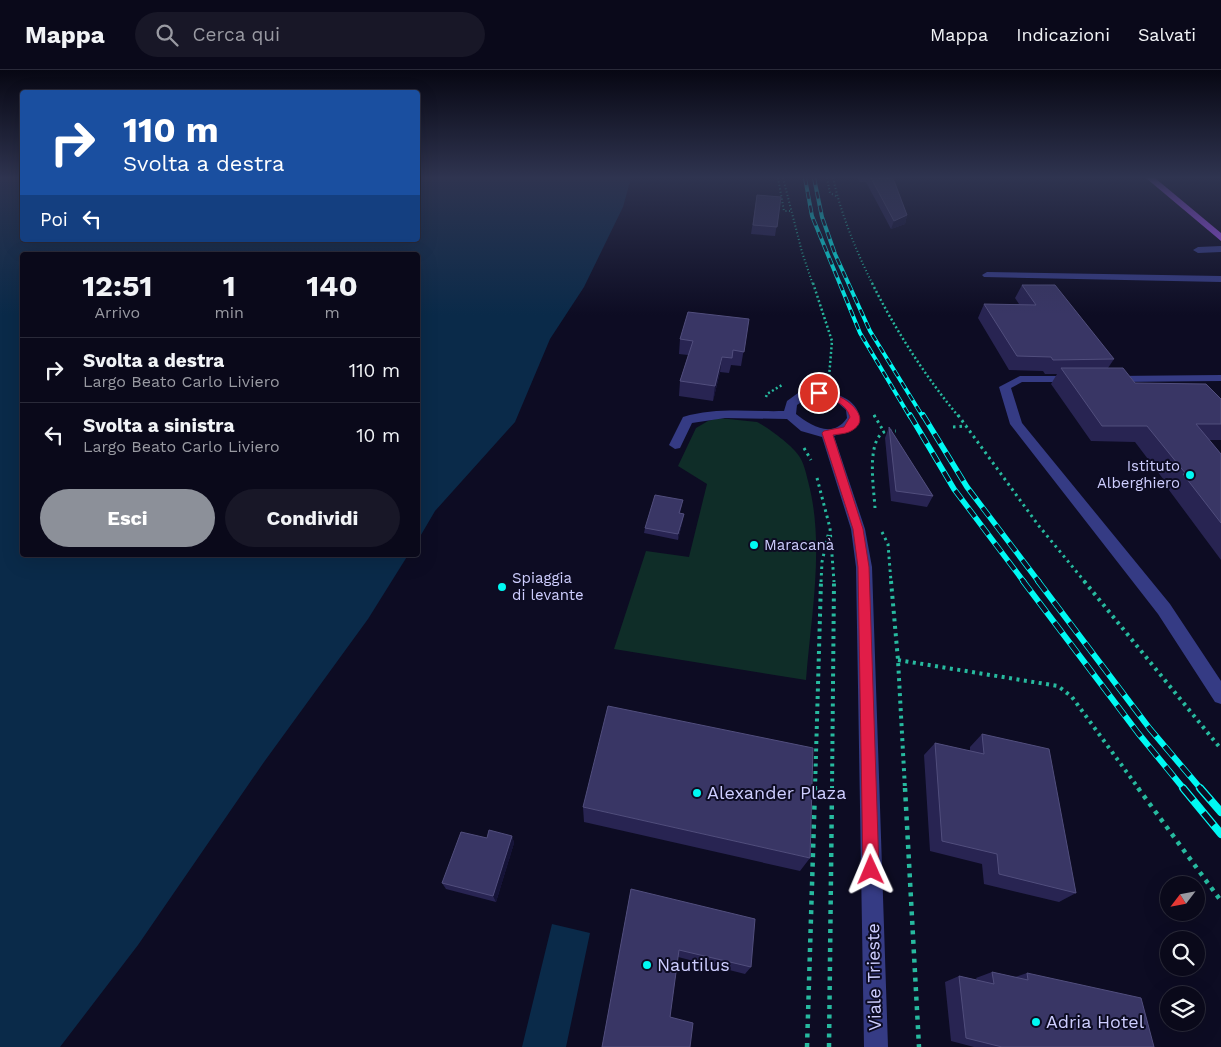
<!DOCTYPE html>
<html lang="it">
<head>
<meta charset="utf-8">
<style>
	body { margin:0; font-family:"Work Sans",sans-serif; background:#181727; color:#f1f3f6; height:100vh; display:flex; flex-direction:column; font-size:19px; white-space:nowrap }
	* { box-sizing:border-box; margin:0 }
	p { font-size:16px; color:#999aa2 }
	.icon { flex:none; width:28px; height:28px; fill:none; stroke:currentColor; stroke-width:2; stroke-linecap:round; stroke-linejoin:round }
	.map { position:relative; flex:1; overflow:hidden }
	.details { position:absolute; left:20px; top:182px; width:400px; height:305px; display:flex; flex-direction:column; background:#0a091a; border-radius:5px; box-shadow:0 5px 20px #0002,0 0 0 1px #2a2a39 }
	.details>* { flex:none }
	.banner { position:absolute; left:20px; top:20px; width:400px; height:152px; border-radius:5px; box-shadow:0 5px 20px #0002,0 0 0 1px #2a2a39; background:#1a4fa0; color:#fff; overflow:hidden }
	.needle { width:32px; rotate:238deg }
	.fabs { position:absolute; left:1160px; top:806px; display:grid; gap:10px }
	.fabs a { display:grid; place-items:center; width:45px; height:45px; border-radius:50%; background:#0a091a; box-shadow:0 5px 20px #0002,0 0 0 1px #2a2a39; font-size:25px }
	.pin { position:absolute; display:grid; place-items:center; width:42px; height:42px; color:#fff; margin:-21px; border:2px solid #fff; border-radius:50%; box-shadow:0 1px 5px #0007 }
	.me { position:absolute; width:55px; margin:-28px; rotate:359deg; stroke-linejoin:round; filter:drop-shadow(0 0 4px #0008) }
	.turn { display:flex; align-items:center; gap:18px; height:105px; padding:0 20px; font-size:22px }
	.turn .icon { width:65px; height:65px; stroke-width:2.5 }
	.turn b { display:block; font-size:35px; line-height:42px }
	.then { display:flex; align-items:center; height:48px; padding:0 20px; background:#0003; gap:10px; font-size:19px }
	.eta { display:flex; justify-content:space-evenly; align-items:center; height:85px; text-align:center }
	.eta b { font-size:30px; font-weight:700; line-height:35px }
	.cta { display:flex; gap:10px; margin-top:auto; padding:10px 20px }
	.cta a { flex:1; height:58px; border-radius:30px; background:#8c9099; color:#fff; font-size:20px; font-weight:700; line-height:58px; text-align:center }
	.cta a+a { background:#181727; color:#f1f3f6 }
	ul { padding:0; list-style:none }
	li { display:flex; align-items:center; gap:15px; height:65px; padding:0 20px; border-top:1px solid #2a2a39 }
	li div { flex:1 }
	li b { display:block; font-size:19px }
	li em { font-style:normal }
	header { display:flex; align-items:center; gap:30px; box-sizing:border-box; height:70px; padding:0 25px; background:#0a091a; border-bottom:1px solid #2a2a39 }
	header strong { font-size:24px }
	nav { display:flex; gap:28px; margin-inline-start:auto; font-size:18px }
	.search { width:350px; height:45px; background:#181727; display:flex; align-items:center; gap:12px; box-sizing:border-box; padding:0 18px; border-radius:28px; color:#999aa2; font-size:19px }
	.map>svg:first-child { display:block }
	.green { fill:#0f2d28 }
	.water { fill:#0a2a49 }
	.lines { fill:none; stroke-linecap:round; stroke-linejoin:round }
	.path-far4 { stroke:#27ba9f; stroke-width:2; stroke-dasharray:1 2.5; stroke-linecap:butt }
	.path-far3 { stroke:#27ba9f; stroke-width:2.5; stroke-dasharray:2 2.5; stroke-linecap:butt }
	.path-far2 { stroke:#27ba9f; stroke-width:3; stroke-dasharray:2.5 4; stroke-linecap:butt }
	.path-far1 { stroke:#27ba9f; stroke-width:4; stroke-dasharray:3 4.5; stroke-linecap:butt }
	.path { stroke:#27ba9f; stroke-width:4.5; stroke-dasharray:4 5.5; stroke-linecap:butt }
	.minor { fill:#353b84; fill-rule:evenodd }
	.major { fill:#a5f; fill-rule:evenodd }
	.rail-far3-casing { stroke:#00f9f3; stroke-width:4 }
	.rail-far2-casing { stroke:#00f9f3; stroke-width:5.5 }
	.rail-far1-casing { stroke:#00f9f3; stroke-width:6 }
	.rail-casing { stroke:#00f9f3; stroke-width:8 }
	.rail-far3 { stroke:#0d0c23; stroke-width:2.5; stroke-dasharray:7; stroke-linecap:butt }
	.rail-far2 { stroke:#0d0c23; stroke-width:4; stroke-dasharray:11; stroke-linecap:butt }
	.rail-far1 { stroke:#0d0c23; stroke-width:4.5; stroke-dasharray:13; stroke-linecap:butt }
	.rail { stroke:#0d0c23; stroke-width:5.5; stroke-dasharray:16; stroke-linecap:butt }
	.wall { fill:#282452 }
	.shaded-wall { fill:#151337 }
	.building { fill:#393665; stroke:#514e7d }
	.route { fill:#e11d48; stroke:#92132f }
	.poi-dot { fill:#00f9f3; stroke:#0d0c23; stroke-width:2 }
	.labels { text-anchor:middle; stroke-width:4; stroke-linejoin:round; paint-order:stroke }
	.poi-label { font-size:15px; fill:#ceceff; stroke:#0d0c23; text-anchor:start }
	.near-poi-label { font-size:18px; fill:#ceceff; stroke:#0d0c23; text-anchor:start }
	.near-street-label { font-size:18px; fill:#ceceff; stroke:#0d0c23 }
</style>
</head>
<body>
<header>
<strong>Mappa</strong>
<div class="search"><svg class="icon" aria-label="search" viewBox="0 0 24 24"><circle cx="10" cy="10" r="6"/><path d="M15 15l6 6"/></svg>Cerca qui</div>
<nav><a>Mappa</a><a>Indicazioni</a><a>Salvati</a></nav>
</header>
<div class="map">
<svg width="1221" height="977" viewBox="0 0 1221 977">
	<rect width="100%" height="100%" fill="#0d0c23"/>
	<path class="green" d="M719,348l38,4c10,5 36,24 42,34 5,7 7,17 9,25 17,63 3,134 -2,199l-192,-31 32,-98 43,6 18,-73 -29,-18 18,-38 12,-7z"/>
	<path class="water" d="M0,108h22v62h396v-62h213l-8,29 -39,80 -34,52 -35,83 -80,89 -17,29v-285h-396v300h386l-40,64 -104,143 -126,183 -78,102h-60z
		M552,854l38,9 -24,114h-44z"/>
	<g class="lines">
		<path class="path-far4" d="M778,108l6,33h7
			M783,108l19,74 11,33
			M827,108l3,15 6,3
			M833,108c8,36 23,73 40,107"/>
		<path class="path-far3" d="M813,213l19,58 -3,36
			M872,213c24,48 53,93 87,134
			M766,327l1,-3 15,-9
			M874,345l1,2"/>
		<path class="path-far2" d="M874,345l10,17
			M958,345l81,111 46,56
			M953,357l14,-1
			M804,378l7,12
			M817,408l13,50 4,54
			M875,438c-1,-18 -8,-60 6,-74 4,-4 10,-3 15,-3
			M882,462l6,12 3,38
			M821,512l1,-20 7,-31"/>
		<path class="path-far1" d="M891,511l7,79 7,129
			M1084,511l137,168
			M898,590l160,26 14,11 67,92
			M815,719l6,-208
			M832,719l2,-208"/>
		<path class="path" d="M905,718l14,259
			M1138,718l83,113
			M807,977l8,-259
			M829,977l3,-259"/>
		<path class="minor" d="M1221,176v6l-23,1 -5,-3 5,-3z
			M987,202l234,4v6l-237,-5 -2,-2z
			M1221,305v6l-108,1 -6,-3 6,-3z
			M1020,306h55l6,3 -6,3h-53l-11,6 11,35 148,181 51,77v23l-6,-2 -57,-88 -148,-190 -11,-37z
			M819,319c18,5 37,9 41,29l-8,11 -18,7 31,93 7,38 16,480h-24l-8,-480 -5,-38 -29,-92 -21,-6 -14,-12 -62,-1 -33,5 -12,25 -5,1 -6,-4 14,-28c34,-10 66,-5 101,-6l3,-10 11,-8zM819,327l18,5 9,8 1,8c-14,21 -36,8 -51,-4l1,-9 9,-6z"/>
		<path class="major" d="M1146,108h9l66,55v8z"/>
		<g class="rail-far3-casing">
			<path id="rail-far3" d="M805,108l7,38 48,117 50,84
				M814,108l8,39 13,37 35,77 53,86"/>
		</g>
		<g class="rail-far2-casing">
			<path id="rail-far2" d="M910,345l44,74 70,93
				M923,345l44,72 72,95"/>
		</g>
		<g class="rail-far1-casing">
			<path id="rail-far1" d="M1023,511l115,152 46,56
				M1038,511l112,148 51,60"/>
		</g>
		<g class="rail-casing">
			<path id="rail" d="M1183,718l38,46
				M1200,718l21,24"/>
		</g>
		<use href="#rail-far3" class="rail-far3"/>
		<use href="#rail-far2" class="rail-far2"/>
		<use href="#rail-far1" class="rail-far1"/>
		<use href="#rail" class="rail"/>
	</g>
	<path class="wall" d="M858,108h35l14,37 -2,9 -14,5 -25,-47h-7z
		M757,125l24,2 -6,39 -24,-2z
		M1022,215l92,74 -6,9 27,15 86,16v41h-12l12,14v106l-52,-70 1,-2 -35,-46 -44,-1 -40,-57 6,-10h-12l-2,-3 -34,-1 -31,-52 6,-14h35l-4,-6z
		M749,249l-8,47 -10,-1 -2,8 -9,-1 -7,29 -34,-5 1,-15 8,-26 -9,-1 1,-15z
		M889,357l44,69 -6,11 -36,-6 -6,-63z
		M682,435l-2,8 4,1 -1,5 -5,21 -34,-7 1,-5z
		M982,664l94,159 -17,9 -75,-18 -2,-20 -52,-13 -6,-96 11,-12 35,8v-4z
		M583,737l227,51 -10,13 -216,-49z
		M512,766l2,7 -18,59 -50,-13 -4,-6 45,-45z
		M631,819l120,78 -6,7 -67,-17 -8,60 -68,30z
		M992,902l23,5 12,-4 127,74h-180l-23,-6 -6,-59 14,-6 18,4 -1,-2z"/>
	<path class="shaded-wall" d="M907,145l-2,9 -14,5 3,-8z
		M722,287l-2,15 -7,29 2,-15z
		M684,444l-1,5 -5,21v-6z
		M512,766l2,7 -18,59 -3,-6z"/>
	<path class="building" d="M871,108h22l14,37 -13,6z
		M757,125l24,2 -4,30 -24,-2z
		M1022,215h33l59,74 -61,1 -2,-3 -34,-1 -33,-52 52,1z
		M688,242l61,7 -5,33 -11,-2 -1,8 -10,-1 -7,29 -35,-5 13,-40 -13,-2z
		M1061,298h62l12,15 71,1 15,15v25h-25l25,30v69l-38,-49h3l-39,-48h-45z
		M889,357l44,69 -37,-5z
		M655,425l28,5 -4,13 5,1 -6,20 -33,-6z
		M608,636l205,42 -3,110 -227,-51z
		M982,664l67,15 27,144 -77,-19 -2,-20 -55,-13 -7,-98 49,11z
		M489,760l23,6 -19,60 -51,-13 19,-51 26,6z
		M631,819l124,30 -4,48 -72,-17 -9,67 23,6 -3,24h-88z
		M992,902l36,8 -1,-7 114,25 13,49h-152l-36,-9 -7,-62 35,8z"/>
	<linearGradient id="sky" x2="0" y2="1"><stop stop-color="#070713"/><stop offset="0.44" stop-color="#2f3450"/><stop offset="1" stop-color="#2f3450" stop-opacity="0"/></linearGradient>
	<rect width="1221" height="245" fill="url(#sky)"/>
	<path class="route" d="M816,321c21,-3 64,27 33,41 -5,2 -11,2 -16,3l30,94 6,38 10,303 -2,6 -6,2 -5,-2 -3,-6 -5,-303 -5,-38 -31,-96 2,-2 20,-4 6,-10c-4,-15 -20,-18 -34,-22z"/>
	<g class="poi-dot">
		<circle cx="1190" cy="405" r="5"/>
		<circle cx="754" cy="475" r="5"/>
		<circle cx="502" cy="517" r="5"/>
		<circle cx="697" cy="723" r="5"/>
		<circle cx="647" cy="895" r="5"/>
		<circle cx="1036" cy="952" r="5"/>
	</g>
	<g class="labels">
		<g class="poi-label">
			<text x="1180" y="401" text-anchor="end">Istituto<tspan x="1180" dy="17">Alberghiero</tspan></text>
			<text x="764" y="480">Maracanà</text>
			<text x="512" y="513">Spiaggia<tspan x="512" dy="17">di levante</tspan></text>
		</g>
		<g class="near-poi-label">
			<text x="707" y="729">Alexander Plaza</text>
			<text x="657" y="901">Nautilus</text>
			<text x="1046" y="958">Adria Hotel</text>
		</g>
		<g class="near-street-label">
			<text transform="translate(874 907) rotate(-91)" y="6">Viale Trieste</text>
		</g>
	</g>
</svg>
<div class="fabs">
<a><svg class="needle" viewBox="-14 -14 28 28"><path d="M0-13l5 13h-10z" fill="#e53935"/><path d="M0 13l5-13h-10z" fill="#999aa2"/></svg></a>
<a><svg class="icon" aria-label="search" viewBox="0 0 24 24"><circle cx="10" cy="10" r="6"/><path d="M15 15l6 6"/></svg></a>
<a><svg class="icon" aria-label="layers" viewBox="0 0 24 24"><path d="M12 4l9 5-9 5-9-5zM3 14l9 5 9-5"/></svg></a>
</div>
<div class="pin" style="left:819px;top:323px;background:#d93025"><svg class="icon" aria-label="arrive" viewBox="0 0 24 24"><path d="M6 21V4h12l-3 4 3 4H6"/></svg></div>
<svg class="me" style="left:871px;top:800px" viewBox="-20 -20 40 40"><path d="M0-17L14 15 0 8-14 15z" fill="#e11d48" stroke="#fff" stroke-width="4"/></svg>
<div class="banner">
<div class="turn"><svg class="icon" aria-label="right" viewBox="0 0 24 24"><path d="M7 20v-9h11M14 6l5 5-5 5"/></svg><div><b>110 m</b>Svolta a destra</div></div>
<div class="then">Poi<svg class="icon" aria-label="left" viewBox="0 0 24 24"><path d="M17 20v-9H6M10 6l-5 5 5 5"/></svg></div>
</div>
<section class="details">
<div class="eta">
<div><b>12:51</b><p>Arrivo</p></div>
<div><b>1</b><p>min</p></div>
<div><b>140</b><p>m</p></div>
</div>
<ul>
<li><svg class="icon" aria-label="right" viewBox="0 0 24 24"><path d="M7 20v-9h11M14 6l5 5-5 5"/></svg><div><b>Svolta a destra</b><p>Largo Beato Carlo Liviero</p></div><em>110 m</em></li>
<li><svg class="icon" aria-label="left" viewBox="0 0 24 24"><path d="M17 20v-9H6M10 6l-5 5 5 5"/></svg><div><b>Svolta a sinistra</b><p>Largo Beato Carlo Liviero</p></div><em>10 m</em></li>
</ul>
<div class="cta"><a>Esci</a><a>Condividi</a></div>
</section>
</div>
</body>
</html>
